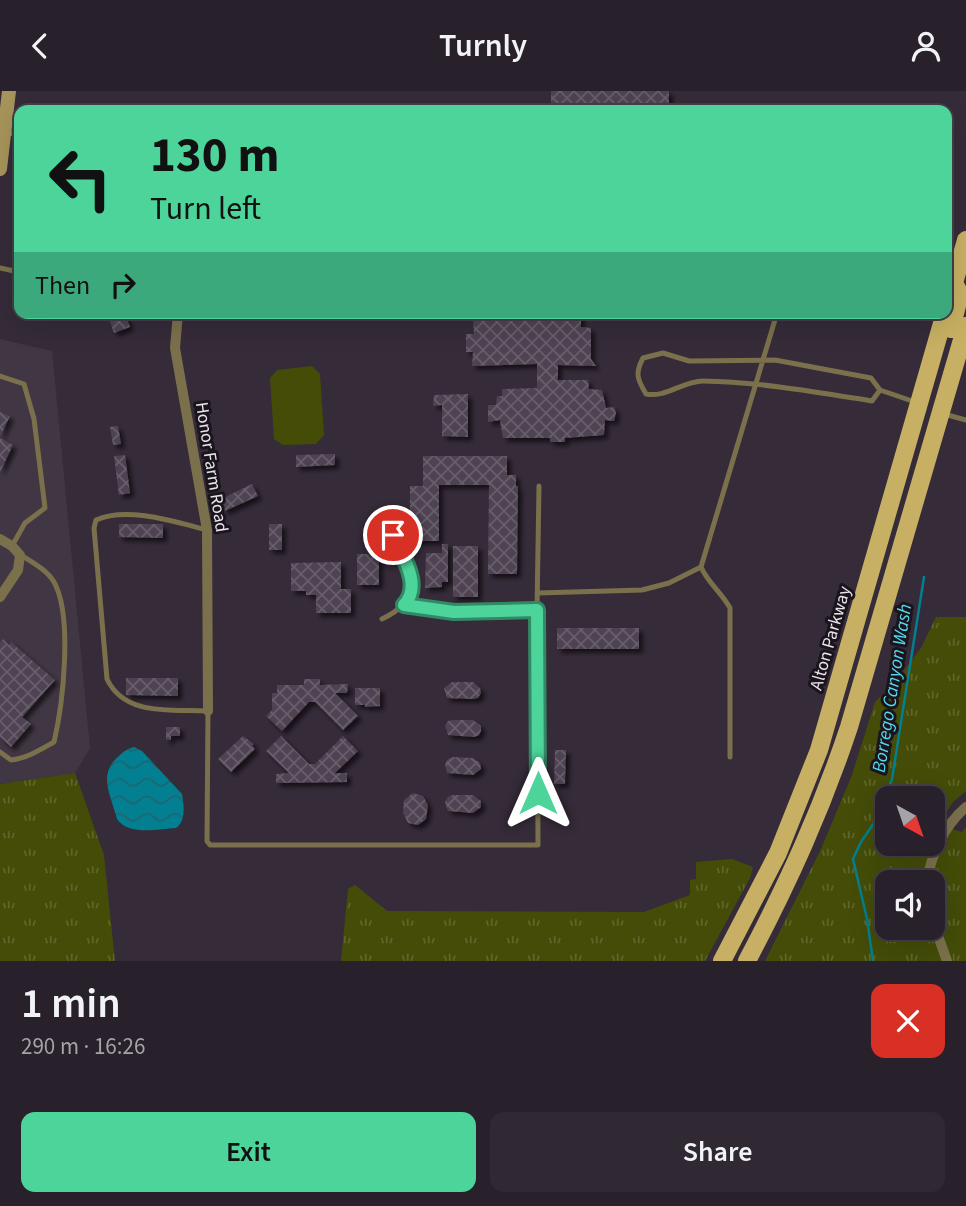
<!DOCTYPE html>
<html lang="en">
<head>
<meta charset="utf-8">
<style>
	body { margin:0; font-family:"Source Sans 3",sans-serif; background:#302833; color:#f1f3f6; height:100vh; display:flex; flex-direction:column; font-size:26px; white-space:nowrap }
	* { box-sizing:border-box; margin:0 }
	p { font-size:23px; color:#a5a3a9 }
	.icon { flex:none; width:38px; height:38px; fill:none; stroke:currentColor; stroke-width:2; stroke-linecap:round; stroke-linejoin:round }
	.map { position:relative; height:870px; overflow:hidden }
	.sheet { display:flex; flex-direction:column; background:#28202b; flex:1 }
	.sheet>* { flex:none }
	.hud { position:absolute; left:14px; top:14px; width:938px; height:214px; border-radius:14px; box-shadow:0 7px 28px #0002,0 0 0 2px #443e47; background:#4cd49b; color:#111; overflow:hidden }
	.needle { width:46px; rotate:140deg }
	.fabs { position:absolute; left:875px; top:695px; display:grid; gap:14px }
	.fabs a { display:grid; place-items:center; width:70px; height:70px; border-radius:14px; background:#28202b; box-shadow:0 7px 28px #0002,0 0 0 2px #443e47; font-size:35px }
	.pin { position:absolute; display:grid; place-items:center; width:60px; height:60px; color:#fff; margin:-30px; border:4px solid #fff; border-radius:50%; box-shadow:0 2px 7px #0007 }
	.me { position:absolute; width:77px; margin:-38px; rotate:0deg; stroke-linejoin:round; filter:drop-shadow(0 0 5px #0008) }
	.turn { display:flex; align-items:center; gap:24px; height:147px; padding:0 21px; font-size:32px }
	.turn .icon { width:91px; height:91px; stroke-width:2.5 }
	.turn b { display:block; font-size:49px; line-height:60px }
	.then { display:flex; align-items:center; height:66px; padding:0 21px; background:#0003; gap:14px; font-size:26px }
	.round { display:grid; place-items:center; flex:none; width:74px; height:74px; border-radius:14px; background:#302833 }
	.summary { display:flex; align-items:center; justify-content:space-between; height:119px; padding:0 21px }
	h1 { font-size:42px; font-weight:600; line-height:52px }
	.button { display:flex; gap:14px; margin-top:auto; padding:14px 21px }
	.button a { flex:1; height:80px; border-radius:14px; background:#4cd49b; color:#111; font-size:28px; font-weight:600; line-height:80px; text-align:center }
	.button a+a { background:#302833; color:#f1f3f6 }
	header { display:flex; justify-content:space-between; align-items:center; height:91px; padding:0 21px; background:#28202b; font-size:32px; font-weight:600 }
	.map>svg:first-child { display:block }
	.commercial { fill:#413643 }
	.grass { fill:url(#grass-tufts); fill-rule:evenodd }
	.pitch { fill:#444c08 }
	.water { fill:url(#water-waves) }
	.lines { fill:none; stroke-linecap:round; stroke-linejoin:round }
	.stream { stroke:#027f90; stroke-width:2.5 }
	.building { fill:url(#building-cross-hatch); filter:url(#shadow) }
	.lane { stroke:#7b704c; stroke-width:5 }
	.street { stroke:#7b704c; stroke-width:10 }
	.secondary { stroke:#a6945a; stroke-width:14 }
	.primary { stroke:#c7b063; stroke-width:18 }
	.route-casing { stroke:#318a65; stroke-width:18 }
	.route { stroke:#4cd49b; stroke-width:12 }
	.labels { text-anchor:middle; stroke-width:6; stroke-linejoin:round; paint-order:stroke }
	.street-label { font-size:18px; fill:#eae3ec; stroke:#1a151c }
	.water-label { font-size:19px; font-style:italic; fill:#53d9f0; stroke:#1a151c }
</style>
</head>
<body>
<header><svg class="icon" aria-label="back" viewBox="0 0 24 24"><path d="M15 5l-7 7 7 7"/></svg>Turnly<svg class="icon" aria-label="person" viewBox="0 0 24 24"><circle cx="12" cy="8" r="4"/><path d="M4 21q1-7 8-7t8 7"/></svg></header>
<div class="map">
<svg width="966" height="870" viewBox="0 0 966 870">
	<defs>
		<pattern id="grass-tufts" width="24" height="20" patternUnits="userSpaceOnUse" patternTransform="scale(1.75)"><rect width="24" height="20" fill="#444c08"/><path d="M3 7l-1-3M5 7V3M7 7l1-3M15 17l-1-3M17 17v-4M19 17l1-3" fill="none" stroke="#5f662c"/></pattern>
		<pattern id="water-waves" width="16" height="10" patternUnits="userSpaceOnUse" patternTransform="scale(1.75)"><rect width="16" height="10" fill="#027f90"/><path d="M0 5q4-4 8 0t8 0" fill="none" stroke="#1d6773"/></pattern>
		<pattern id="building-cross-hatch" width="8" height="8" patternUnits="userSpaceOnUse" patternTransform="scale(1.75)"><rect width="8" height="8" fill="#4f4352"/><path d="M0 0l8 8M0 8l8-8" fill="none" stroke="#685e6b"/></pattern>
		<filter id="shadow"><feDropShadow dx="4" dy="4" stdDeviation="2" flood-color="#0009"/></filter>
	</defs>
	<rect width="100%" height="100%" fill="#362b39"/>
	<path class="commercial" d="M0,248l52,12 38,397 -15,25 -75,11z"/>
	<path class="grass" d="M936,526h30v174l-13,11 -15,23 24,7 4,-5v134h-201l56,-112 31,-74 23,-73 20,-20 26,-34zM887,707h46v45h-46zM887,791h46v45h-46z
		M75,682l29,82 11,106h-115v-177z
		M732,768l21,8 -3,11 -45,83h-364l7,-72 7,-4 32,26 257,1 46,-17v-15l6,-1v-17z"/>
	<path class="pitch" d="M312,275l8,8 4,61 -8,9 -33,1 -9,-6 -4,-61 7,-8z"/>
	<path class="water" d="M134,656l8,4 40,43c2,11 4,28 -6,34 -18,1 -48,8 -59,-9 -6,-24 -20,-45 2,-63 5,-5 8,-7 15,-9z"/>
	<g class="lines">
		<path class="stream" d="M873,870l-6,-42 -14,-60 8,-17 15,-22 16,-41 32,-202"/>
	</g>
	<path class="building" d="M551,0h118v19h-118z
		M107,222h18l5,14 -16,6z
		M473,222h108v14l10,1v31l5,7 -38,-1v15h30l1,9 13,1 4,18 8,-1 2,6 -2,8 -9,-1 -1,15 -39,3v4h-15v-4h-47l-3,-18 -12,2v-17h8l1,-9h5v-7l35,-1v-24l-65,2 1,-14h-7v-18h8z
		M468,303v43l-26,-1v-31l-9,1 1,-11z
		M0,321l10,4 -10,21z
		M118,335l3,18 -8,1 -3,-18z
		M0,347l13,7 -13,27z
		M335,363v11l-39,2v-12z
		M125,364l5,38 -11,2 -5,-39z
		M423,365h84v19h9v11h2l-1,88h-29l1,-89h-50v56h-29v-55h13z
		M252,393l6,12 -33,15 -6,-11z
		M119,433h44v14l-44,-1z
		M269,433h13v26h-13z
		M442,453h6v38h-6v5l-17,1 1,-35h16z
		M453,455h25v51h-25z
		M357,463h22v31h-22z
		M341,471v27h10v24h-35v-18h-10v-4h-15v-28z
		M557,537h82v21h-82z
		M3,548l6,6 2,-3 44,38 -33,37 9,7 -20,23 -11,-10v-94z
		M126,587h52v18l-52,-1z
		M304,588h16v6l28,-1 -1,9h-12l23,23 -15,14 -28,-28h-6l-27,29 -16,-15 6,-6v-17h5v-8h27z
		M452,591h21l7,6 1,5 -3,5 -5,1 -26,-1 -3,-10z
		M355,597h25v18l-15,1v-2h-10z
		M453,629h20l8,6v5l-2,4 -5,2 -26,-2 -3,-9 3,-5z
		M166,636h14v9h-9v4h-5z
		M243,645l11,8 -2,2 3,3 -24,23 -13,-13z
		M281,645l28,28h6l28,-28 15,15 -23,22h12v9l-71,1v-9l13,-1 -23,-22z
		M555,659h11l-1,34h-11z
		M453,666l20,1 7,5 1,6 -8,6 -26,-2 -2,-9 3,-5z
		M413,702l10,3 5,9 -2,14 -8,6 -10,-2 -5,-10 1,-13z
		M453,704h20l8,6v6l-8,6 -25,-2 -3,-9 3,-5z"/>
	<g class="lines">
		<path class="lane" d="M5,41l14,3
			M0,177l14,3 5,-23
			M0,285l24,8 10,35 11,89 -20,15 -13,23
			M880,299l-8,11c-56,-9 -112,-19 -169,-20 -20,0 -37,17 -57,13 -9,-15 -11,-21 -3,-36l20,-5 26,8 86,-1 96,18 9,12 35,12
			M944,323l22,6
			M207,439c-31,-8 -80,-24 -111,-10l-2,8 13,151c18,38 65,30 101,32l-1,130 3,4h328l-1,-235 -82,2 -51,-7
			M701,476c7,16 20,25 29,41v149
			M538,502l104,-3 27,-7 32,-16 76,-254
			M537,519l2,-124
			M382,528c47,-23 28,-46 11,-84
			M0,661l11,8c16,-2 29,-10 43,-18 9,-38 19,-126 0,-160 -7,-12 -22,-20 -33,-27"/>
		<path class="street" d="M178,222l-3,35 32,182 1,181
			M0,448l12,7 8,9 -2,15 -18,27
			M927,791c4,-28 17,-56 39,-75
			M933,831l14,39"/>
		<path class="secondary" d="M0,78l9,-78"/>
		<path class="primary" d="M951,203l15,-54
			M951,238l9,-35 -6,-11
			M722,870l56,-108 41,-103 126,-437
			M747,870c41,-78 74,-150 102,-234l117,-401"/>
	</g>
	<g class="lines">
		<g class="route-casing">
			<path id="route" d="M393,444c9,21 30,50 11,70l50,7 83,-2 1,183"/>
		</g>
		<use href="#route" class="route"/>
	</g>
	<g class="labels">
		<g class="street-label">
			<text transform="translate(212 376) rotate(81)" y="6">Honor Farm Road</text>
			<text transform="translate(830 547) rotate(-74)" y="6">Alton Parkway</text>
		</g>
		<g class="water-label">
			<text transform="translate(891 597) rotate(-81)" y="7">Borrego Canyon Wash</text>
		</g>
	</g>
</svg>
<div class="fabs">
<a><svg class="needle" viewBox="-14 -14 28 28"><path d="M0-13l5 13h-10z" fill="#e53935"/><path d="M0 13l5-13h-10z" fill="#a5a3a9"/></svg></a>
<a><svg class="icon" aria-label="sound" viewBox="0 0 24 24"><path d="M4 9h4l5-4v14l-5-4H4zM17 9q2 3 0 6"/></svg></a>
</div>
<div class="pin" style="left:393px;top:444px;background:#d93025"><svg class="icon" aria-label="arrive" viewBox="0 0 24 24"><path d="M6 21V4h12l-3 4 3 4H6"/></svg></div>
<svg class="me" style="left:538px;top:702px" viewBox="-20 -20 40 40"><path d="M0-17L14 15 0 8-14 15z" fill="#4cd49b" stroke="#fff" stroke-width="4"/></svg>
<div class="hud">
<div class="turn"><svg class="icon" aria-label="left" viewBox="0 0 24 24"><path d="M17 20v-9H6M10 6l-5 5 5 5"/></svg><div><b>130 m</b>Turn left</div></div>
<div class="then">Then<svg class="icon" aria-label="right" viewBox="0 0 24 24"><path d="M7 20v-9h11M14 6l5 5-5 5"/></svg></div>
</div>
</div>
<section class="sheet">
<div class="summary"><div><h1>1 min</h1><p>290 m · 16:26</p></div><a class="round" style="background:#d93025;color:#fff"><svg class="icon" aria-label="close" viewBox="0 0 24 24"><path d="M6 6l12 12M18 6L6 18"/></svg></a></div>
<div class="button"><a>Exit</a><a>Share</a></div>
</section>
</body>
</html>
